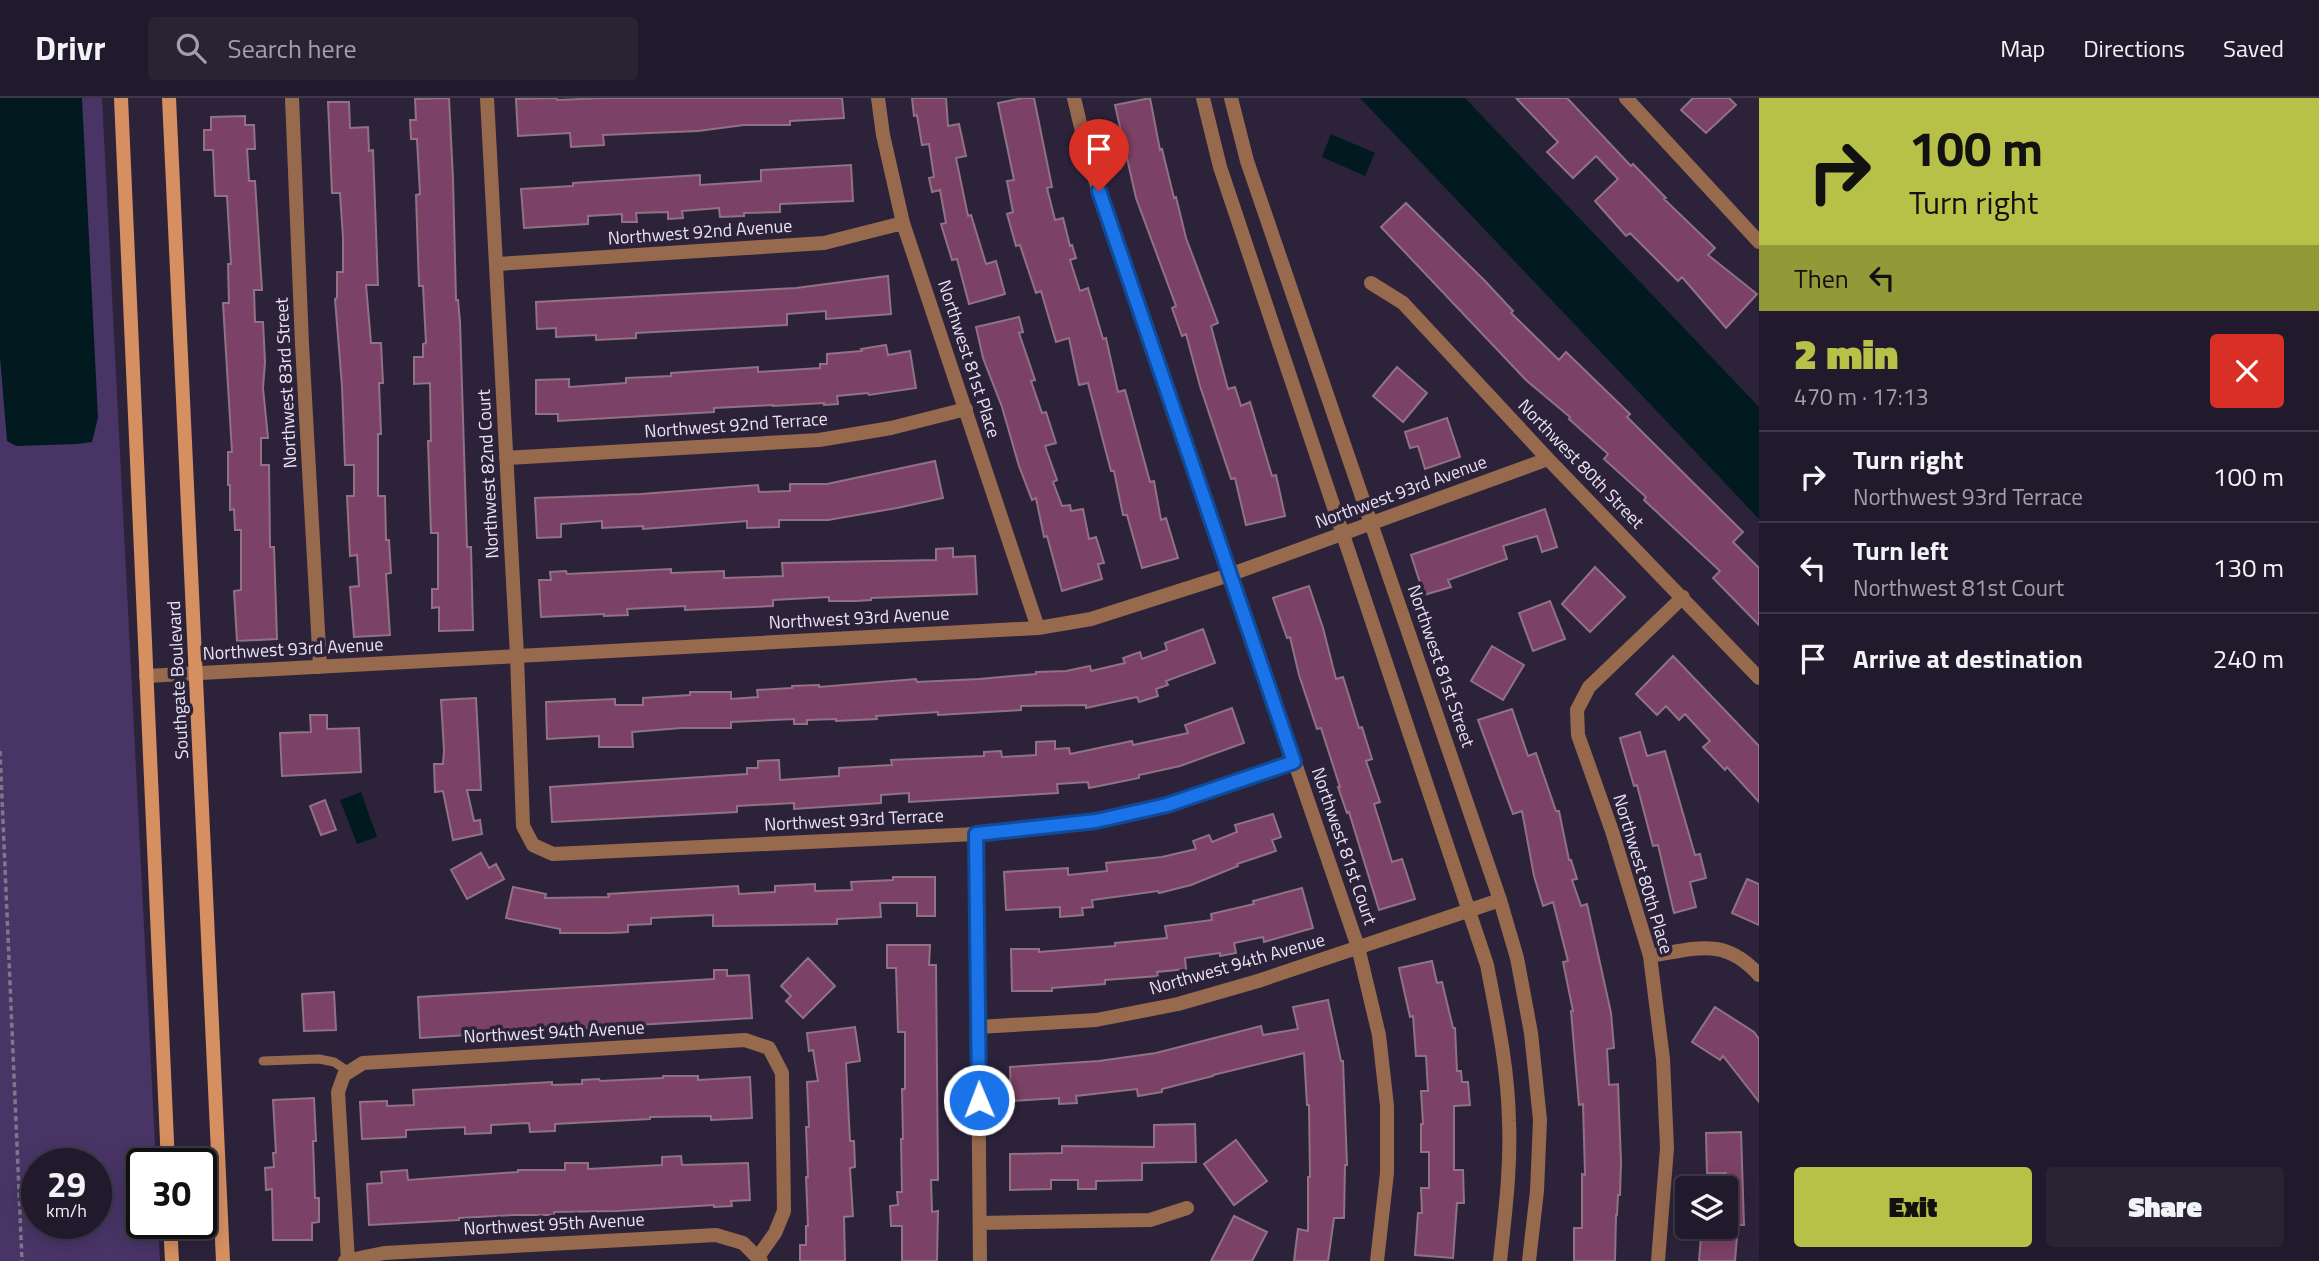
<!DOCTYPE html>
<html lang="en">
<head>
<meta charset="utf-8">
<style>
	body { margin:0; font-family:"Titillium Web",sans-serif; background:#292334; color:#f1f3f6; height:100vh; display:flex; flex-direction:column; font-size:26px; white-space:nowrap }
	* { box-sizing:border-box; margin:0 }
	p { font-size:23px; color:#a2a1a9 }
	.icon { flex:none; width:38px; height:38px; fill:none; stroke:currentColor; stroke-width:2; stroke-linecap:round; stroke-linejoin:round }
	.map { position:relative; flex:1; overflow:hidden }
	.details { display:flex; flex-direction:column; background:#211a2c; width:560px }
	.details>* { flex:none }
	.hud { background:#b7c147; color:#111; overflow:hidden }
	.tools { position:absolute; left:1675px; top:1078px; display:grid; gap:14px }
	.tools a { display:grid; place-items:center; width:63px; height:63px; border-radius:7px; background:#211a2c; box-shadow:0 4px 18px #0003,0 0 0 2px #3e3848; font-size:35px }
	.speed { position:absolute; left:21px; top:1050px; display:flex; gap:14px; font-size:35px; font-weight:700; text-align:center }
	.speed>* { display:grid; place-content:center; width:91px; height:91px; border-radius:50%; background:#211a2c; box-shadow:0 4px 18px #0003,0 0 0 2px #3e3848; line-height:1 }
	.speed small { font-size:18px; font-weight:400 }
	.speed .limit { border:4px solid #111; border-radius:10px; background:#fff; color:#111 }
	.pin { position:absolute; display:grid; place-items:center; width:60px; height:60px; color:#fff; margin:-72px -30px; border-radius:50% 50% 50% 0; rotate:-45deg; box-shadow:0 0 7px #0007 }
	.pin .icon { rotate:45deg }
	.me { position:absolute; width:77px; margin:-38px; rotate:359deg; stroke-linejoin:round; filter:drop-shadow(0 0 5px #0008) }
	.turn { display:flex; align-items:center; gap:24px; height:147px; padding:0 35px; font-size:32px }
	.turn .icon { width:91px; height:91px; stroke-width:2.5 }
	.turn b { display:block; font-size:49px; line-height:60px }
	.then { display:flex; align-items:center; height:66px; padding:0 35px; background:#0003; gap:14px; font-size:26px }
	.round { display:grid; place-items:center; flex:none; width:74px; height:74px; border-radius:7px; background:#292334 }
	.head { display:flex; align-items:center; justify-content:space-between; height:119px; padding:0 35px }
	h1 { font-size:42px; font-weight:800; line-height:52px; color:#b7c147 }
	.button { display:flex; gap:14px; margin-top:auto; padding:14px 35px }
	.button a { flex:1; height:80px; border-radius:7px; background:#b7c147; color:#111; font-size:28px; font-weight:800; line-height:80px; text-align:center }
	.button a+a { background:#292334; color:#f1f3f6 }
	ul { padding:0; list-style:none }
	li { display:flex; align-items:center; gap:21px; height:91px; padding:0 35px; border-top:2px solid #3e3848 }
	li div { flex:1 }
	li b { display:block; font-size:26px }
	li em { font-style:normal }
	header { display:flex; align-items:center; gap:42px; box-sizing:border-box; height:98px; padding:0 35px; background:#211a2c; border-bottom:2px solid #3e3848 }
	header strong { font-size:33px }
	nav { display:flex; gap:38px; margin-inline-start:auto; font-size:24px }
	.search { width:490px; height:63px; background:#292334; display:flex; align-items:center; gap:18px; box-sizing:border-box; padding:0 24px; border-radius:7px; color:#a2a1a9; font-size:26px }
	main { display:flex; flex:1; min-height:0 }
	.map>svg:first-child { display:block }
	.green { fill:#483566; fill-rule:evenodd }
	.water { fill:#001a20 }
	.building { fill:#7c4166; stroke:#907283; stroke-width:2 }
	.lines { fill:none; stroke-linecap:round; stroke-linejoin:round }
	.path { stroke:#7e778c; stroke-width:3.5; stroke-dasharray:5 3.5; stroke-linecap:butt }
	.service { stroke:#976a4e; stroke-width:9 }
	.minor { stroke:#976a4e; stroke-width:14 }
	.tertiary { stroke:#976a4e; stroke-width:14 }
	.secondary { stroke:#d68f61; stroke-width:14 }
	.route-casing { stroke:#114b97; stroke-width:18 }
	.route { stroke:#1a73e8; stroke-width:12 }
	.labels { text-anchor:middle; stroke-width:7; stroke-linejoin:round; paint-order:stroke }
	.street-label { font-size:18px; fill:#e8e3f3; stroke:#2c233b }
</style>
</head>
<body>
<header>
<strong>Drivr</strong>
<div class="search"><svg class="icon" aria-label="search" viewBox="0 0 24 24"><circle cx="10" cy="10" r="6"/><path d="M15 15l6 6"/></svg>Search here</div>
<nav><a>Map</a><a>Directions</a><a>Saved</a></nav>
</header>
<main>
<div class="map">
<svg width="1759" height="1163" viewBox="0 0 1759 1163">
	<rect width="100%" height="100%" fill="#2c233b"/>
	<path class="green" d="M0,0h102l54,1066h-14v59h16l2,38h-160zM37,1066h59v59h-59z"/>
	<path class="water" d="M0,0h82l16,320 -6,24 -14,2 -62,2 -9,-5 -7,-84z
		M1360,0h105l294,309v112z
		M1331,36l44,19 -10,23 -43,-19z
		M361,694l16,45 -20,7 -17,-44z"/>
	<path class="building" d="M449,0l4,81 3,121h2l2,22 7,225h4l2,83 -34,1v-24l-7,1v-19h6v-56h-7l-3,-92h3l-1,-58 -16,1v-27h9v-13l3,-1 -3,-57h-4l-3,-91 4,-1 -3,-55h-6l-1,-19h6l-1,-21z
		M557,0v2l47,-2h238l2,20 -54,3v4h-46l-46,6 -95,4 1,10 -33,2 -1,-14 -52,3 -2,-37z
		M912,0h34l2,28 11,-2 7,32 -10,2 12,58 3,-1 15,49 10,-3 9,33 -36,10 -12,-45 -5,1 -11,-36 5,-1 -6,-33 -8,2 -3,-14 5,-1 -5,-33 -7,1 -5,-30 -3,1z
		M1023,0h11l18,89 -5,1 8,32 8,-2 7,28 2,-1 4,13 -6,2 10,31 8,-3 15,51 3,-1 12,54 7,-2 25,92 4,-1 7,39 5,-2 12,40 -36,10 -15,-53h-4l-9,-44h-3l-23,-88 -9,2 -10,-47 -13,4 -15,-51 -5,2 -16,-48 -4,1 -9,-32 6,-2 -6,-31 7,-1 -16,-77z
		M1150,0l10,52 2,-1 12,49 2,-1 10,41 32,85 -7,3 17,63 7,-2 6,19 9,-4 22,74 4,-1 9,41 -39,9 -11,-47 -4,1 -31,-93 -14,-52 -4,2 -10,-28 4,-2 -40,-108 -21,-93z
		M1516,0h51l64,68 2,-2 33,34 -2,1 51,49 -7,7 49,39 -31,34 -44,-51 -4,4 -48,-48 -4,3 -31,-35 23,-22 -22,-23 -23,22 -26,-26 11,-10z
		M1693,0h36l7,7 -30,28 -25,-23z
		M328,4h21l1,26 18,-1 1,24 4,-1 5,135h-12l5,58h10l2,40h-4l2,51h-3v62h7l1,44h3l2,33 -5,1 4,61 -36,2 -4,-50 9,-1 -2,-31 -7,1 -3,-60h7v-31h-9l-3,-79 -7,-87 2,-1v-26h6v-34l-3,-45h-8z
		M245,18v9h9l1,24h-8l2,32h6l7,109h-8l1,32h8l2,40 -2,26 5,50h-7v27h8l1,82h4l3,92 -40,2 -3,-50 7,-1v-60h-6l-1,-21 -4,1v-25h-2v-33h4l-9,-149h6l-1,-39h3l-4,-68h-12l-2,-46h-9v-20h7v-13z
		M851,67l2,36 -73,3v8l-36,1v3l-24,1 -1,-9 -37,3 1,7 -15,1v-7l-32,1 1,9h-15v-8l-34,2v8l-64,4 -3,-39 52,-3v-3l127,-8v10l61,-4v-11z
		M1406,105l79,78 28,30 -2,2 48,47 7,-8 64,62 -3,3 116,115 -10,10 26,26v57l-46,-47 7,-7 -76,-71 2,-3 -42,-38 4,-5 -39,-35 1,-2 -43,-36 -146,-154z
		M888,178l3,38 -65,5v-8l-39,3v11l-151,8v5l-40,2v-5l-40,2v-9l-19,1 -1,-27 260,-14z
		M1019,219l4,15 -4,1 16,47 -4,1 11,32 4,-1 10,31 -11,3 12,34 -4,2 9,24 8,-1 1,6 12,-2 6,30 7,-2 8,26 -6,1 4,15 -40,12 -15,-55 -3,1 -8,-39 -4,2 -13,-34 -17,-59 -19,-49 -7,-31z
		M886,247l2,10 22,-4 6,37 -47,7 -1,-2 -31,3 1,8 -14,1v-2l-51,3v-1l-59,3v4l-156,9v-7h-22v-34l33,-1v8l57,-4v-5l45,-2v-3l87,-6v5l62,-4v-4h7v-10l35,-3 -1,-2z
		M1397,269l30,26 -24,29 -30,-26z
		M1447,320l13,39 -35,12 -7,-23 -8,2 -5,-16z
		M935,363l8,37 -46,10 -69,12h-49v7l-32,1v-7l-104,8v-3l-41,2v-7l-41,3v13l-24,1 -2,-40 106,-4 117,-9 1,7 31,-1v-7h37z
		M1545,411l12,38 -15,5 -5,-16 -34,10 4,13 -59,21 3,7 -27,8 -13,-40z
		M953,450v9l22,-1 2,38 -106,4v2l-15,1h-27v-4l-56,3v6l-88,4v-4l-58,3 1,6 -24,1v-2l-63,3 -2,-37h12l-1,-8 16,-1 1,3 104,-5v4l53,-2v7l59,-2 -1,-13 154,-3v-11z
		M1595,469l30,30 -35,35 -28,-28z
		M1309,488l14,42 13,51 7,-2 16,51 3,-1 10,32 -6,2 14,41 -6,2 18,58 10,-3 13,40 -36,11 -30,-98 -2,1 -9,-26h2l-19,-59 -4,1 -18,-54 -9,-38 -3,1 -14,-40z
		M1550,503l15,38 -32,12 -14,-38z
		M1203,531l12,34 -49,18 2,4 -12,4 2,7 -19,6 -2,-5 -51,11v-3l-65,1v4l-83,5v-3l-62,4 1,3 -41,2v-2l-29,1v4h-13v-5l-63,3v6h-50l-49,4 1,15h-34v-11l-52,3 -1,-37 69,-3v6h28v-7l47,-3v-3h41v7l27,-2 -1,-7 35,-2v-2l27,-1v2l97,-8 1,3 62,-3 57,-5v-2l30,-1 24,-5 1,5 34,-8 -2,-5 17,-6 2,7 25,-9 -2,-7z
		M1492,548l32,19 -21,35 -32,-19z
		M1673,558l86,90v56l-32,-35 -2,3 -22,-23 7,-6 -25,-27 -6,6 -13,-14 -9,9 -21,-21z
		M476,600l5,92h-14l7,31 6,-1 2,14 -29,6 -10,-49 -8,1 -1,-28h9l1,-14 -3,-50z
		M1232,610l12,35 -64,23 -41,9v3l-50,10 -1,-6 -31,2 1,9 -149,9v-9l-28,2v8l-87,6v-6l-57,3v6l-185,10 -2,-35 197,-13v-6h11v-7l21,-1 1,20 59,-4v-8l53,-3 -1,-5 93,-4v-4l17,-1 1,6 34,-2v-13l19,-1v8l14,-1 1,6 62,-13 1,4 55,-12 -3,-8z
		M1512,611l16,47 8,-3 20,58h3l10,49h2l6,19 -5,1 9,26 6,-2 24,109 3,35 -7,1 2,36 9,-1 3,78 -1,33h-2l-1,20h-1l-1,46h-41v-33h8v-54l3,1 -2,-71 -4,1 -8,-94h2l-10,-49 5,-1 -15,-59 -10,4 -9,-30 -12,-65 -9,3 -35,-94z
		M310,617h17v14l32,-1 2,44 -79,4 -2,-43 31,-1z
		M1640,634l7,24 18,-5 30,104 5,-1 6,24 -16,4 6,25 -22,6 -16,-68 -5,1 -16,-61 -3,1 -14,-48z
		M325,702l11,30 -15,5 -11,-29z
		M1273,716l8,23 -9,3 4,11 -39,13 1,2 -47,19 -32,8 -1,-2 -66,9 1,7 -11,1 1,7 -23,2v-10l-54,3 -2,-38 64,-4v7l39,-4 -1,-8 56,-6 34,-8 -3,-8 16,-6 3,7 25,-10 -2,-7z
		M481,755l8,15 7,-4 8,15 -37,20 -16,-29z
		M893,779h42v39h-18v-13h-37l1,14 -44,2v5l-124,2v-11l-62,3v6l-23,1v7l-17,1h-51v-4l-54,-11 7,-31 33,7 -1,4 64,-1 -1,-3 130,-8 1,8 36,-2v-6l40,-2v7l37,-1 -1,-8 42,-2z
		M1747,781l12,5v41l-27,-12z
		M1302,790l11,40 -49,14 -1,-5 -29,6 2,10 -16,3v-3l-35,5 1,11 -29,3 1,4 -53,4v4l-53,4v3h-40l-1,-42h28v3l76,-6v-3l52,-5 -2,-12 47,-6 -1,-6 43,-10 -1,-3z
		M887,847h43l-1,20h7l2,215h-7l1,32 6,-1 -1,50h-35v-35h-11l-1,-20 8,-1 -1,-13h5l-1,-53h2l-1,-50h3v-57h-7l-2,-64h-9z
		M808,860l27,28 -32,32 -17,-17 5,-5 -10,-10z
		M1432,863l5,22 5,-1 11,46h2l2,43h4l1,11h6l2,23 -16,1v64h9l1,33h-7l-4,55 -38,-3 3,-42h4l-1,-25h8v-36h-8v-28h2l-2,-33h7l-2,-35h-10l-3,-40 -3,1 -11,-49z
		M714,872h13v6l22,-1 3,43 -332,20 -2,-41 296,-18z
		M334,894l2,38 -32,1 -2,-37z
		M1328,902l13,61h2l4,104h-2l-1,53h-10l-6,43h-34l4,-32 10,2v-54h2l-1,-72h-2l-3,-52 -91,22v1l-51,13v3l-24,4 -1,-7 -61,7 1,7 -18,1v-6l-48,3 -1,-34 89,-6 57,-8 105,-27 2,9 35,-6 -5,-22z
		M1715,909l39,25 5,7v63l-36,-46 -3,4 -28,-18z
		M855,929l5,34 -14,2 4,78h4l1,26 -5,1 3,48 -9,1 1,44h-45v-16h6v-19h2l-2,-49h2l-2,-50h3l-2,-45 11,-1 -5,-31 -4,1 -2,-18z
		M663,978h35v4l52,-3 2,41 -41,2v-4l-61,1v2l-95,5v7l-25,1 -1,-9 -38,2v8l-26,1v-7l-59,3v7l-44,2 -2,-37 27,-1v5l27,-1 -1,-15 139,-8v3l30,-1v-4l17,-1 1,2 63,-3z
		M314,1000l2,43h-3l2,57h4v24l-7,1v17h-39l-1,-51 -6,1 -1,-22 9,-1 -1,-14h3l-3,-53z
		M1195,1026l1,38 -54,1v17l-46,1v8h-18v-9h-27v9l-41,1v-36l52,-1v-7l92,1v-22z
		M1741,1034l3,93h-6l-3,36h-36l2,-25 25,2v-65h-19l-1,-40z
		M1236,1042l31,41 -33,24 -30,-41z
		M681,1058l1,9 66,-2 2,37 -19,1 1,5 -18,1v-2l-97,6 -63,1v3h-41l-54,3v2l-90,5 -2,-41 15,-1 -1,-11 26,-2 1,10 110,-8v-2h47v-7h23v6l74,-4v-8z
		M1234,1118l33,16 -15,29h-41z"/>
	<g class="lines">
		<path class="path" d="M0,653l22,510"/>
		<path class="service" d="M263,963l56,-2 15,3 15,10"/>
		<path class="minor" d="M292,0l10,246 18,323
			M487,0l30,558 6,170 10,19 20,9 423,-20 120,-13 71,-16 127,-43
			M878,0l5,37 20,88 135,405
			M1074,0l16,67 268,782 21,88 8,71v67l-10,88
			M1626,0l133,144
			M498,166l326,-21 79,-20
			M1371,185l32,20 145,156 211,219
			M506,360l313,-18 72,-12 75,-19
			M146,578l892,-48 53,-9 138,-44 319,-116
			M976,736l4,427
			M1650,858c46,-7 74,-20 109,19
			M978,929l118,-7 82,-16 80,-23 242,-81
			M980,1125l170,-3 37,-12
			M345,1163l39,-8 332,-18 27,8 18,18
			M348,1163l-10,-169 6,-17 19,-12 382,-23 24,8 13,25 2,138 -9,22 -17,24
			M1658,1163l9,-113 -4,-89 -13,-103 -38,-125 -34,-96 -1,-25 12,-23 94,-90"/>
		<path class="tertiary" d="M1203,0l17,69 267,798c10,52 21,103 22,156 2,47 -4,93 -9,140
			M1231,0l16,63 253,739 17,58 14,75 9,87 -3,71 -8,70"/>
		<path class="secondary" d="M121,0l47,1066
			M169,0l54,1163
			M170,1125l2,38"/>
	</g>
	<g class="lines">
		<g class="route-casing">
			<path id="route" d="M979,1002l-3,-266 120,-13 71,-16 127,-43 -195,-571"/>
		</g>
		<use href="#route" class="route"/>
	</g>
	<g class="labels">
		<g class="street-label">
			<text transform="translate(700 134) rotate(-4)" y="6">Northwest 92nd Avenue</text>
			<text transform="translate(969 261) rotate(72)" y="6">Northwest 81st Place</text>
			<text transform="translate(286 285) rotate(-93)" y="6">Northwest 83rd Street</text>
			<text transform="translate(736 327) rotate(-4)" y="6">Northwest 92nd Terrace</text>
			<text transform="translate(1581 366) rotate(46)" y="6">Northwest 80th Street</text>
			<text transform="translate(488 376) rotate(-93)" y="6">Northwest 82nd Court</text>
			<text transform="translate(1401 394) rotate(-20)" y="6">Northwest 93rd Avenue</text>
			<text transform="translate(859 520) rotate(-3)" y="6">Northwest 93rd Avenue</text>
			<text transform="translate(293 551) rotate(-3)" y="6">Northwest 93rd Avenue</text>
			<text transform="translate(1441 568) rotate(71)" y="6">Northwest 81st Street</text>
			<text transform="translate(178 582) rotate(-93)" y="6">Southgate Boulevard</text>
			<text transform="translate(854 722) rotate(-3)" y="6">Northwest 93rd Terrace</text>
			<text transform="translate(1344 748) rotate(71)" y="6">Northwest 81st Court</text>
			<text transform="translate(1643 776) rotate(73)" y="6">Northwest 80th Place</text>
			<text transform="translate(1237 866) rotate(-16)" y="6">Northwest 94th Avenue</text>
			<text transform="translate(554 934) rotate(-3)" y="6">Northwest 94th Avenue</text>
			<text transform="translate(554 1126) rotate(-3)" y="6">Northwest 95th Avenue</text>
		</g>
	</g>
</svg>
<div class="tools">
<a><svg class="icon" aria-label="layers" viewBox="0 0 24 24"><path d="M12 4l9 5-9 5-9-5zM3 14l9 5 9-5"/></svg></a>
</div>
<div class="speed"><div>29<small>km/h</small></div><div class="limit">30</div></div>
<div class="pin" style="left:1099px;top:93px;background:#d93025"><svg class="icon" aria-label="arrive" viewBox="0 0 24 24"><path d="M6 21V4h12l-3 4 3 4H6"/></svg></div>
<svg class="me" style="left:979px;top:1002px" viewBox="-20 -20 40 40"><circle r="17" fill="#1a73e8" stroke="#fff" stroke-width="3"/><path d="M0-11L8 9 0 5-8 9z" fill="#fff"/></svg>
</div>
<section class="details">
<div class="hud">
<div class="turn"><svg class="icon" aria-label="right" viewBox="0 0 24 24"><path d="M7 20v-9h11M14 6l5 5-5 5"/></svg><div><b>100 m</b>Turn right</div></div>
<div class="then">Then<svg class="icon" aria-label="left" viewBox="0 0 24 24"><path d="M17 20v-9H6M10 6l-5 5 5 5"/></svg></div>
</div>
<div class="head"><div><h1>2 min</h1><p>470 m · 17:13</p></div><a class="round" style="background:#d93025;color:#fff"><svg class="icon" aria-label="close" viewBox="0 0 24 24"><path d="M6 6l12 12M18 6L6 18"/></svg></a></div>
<ul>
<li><svg class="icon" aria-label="right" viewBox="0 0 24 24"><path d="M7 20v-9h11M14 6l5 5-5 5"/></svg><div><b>Turn right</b><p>Northwest 93rd Terrace</p></div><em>100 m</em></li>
<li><svg class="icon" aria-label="left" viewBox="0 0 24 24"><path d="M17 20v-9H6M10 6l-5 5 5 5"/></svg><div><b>Turn left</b><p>Northwest 81st Court</p></div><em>130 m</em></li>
<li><svg class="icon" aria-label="arrive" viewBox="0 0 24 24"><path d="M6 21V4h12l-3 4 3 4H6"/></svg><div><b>Arrive at destination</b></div><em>240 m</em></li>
</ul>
<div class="button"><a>Exit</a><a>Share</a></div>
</section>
</main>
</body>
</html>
